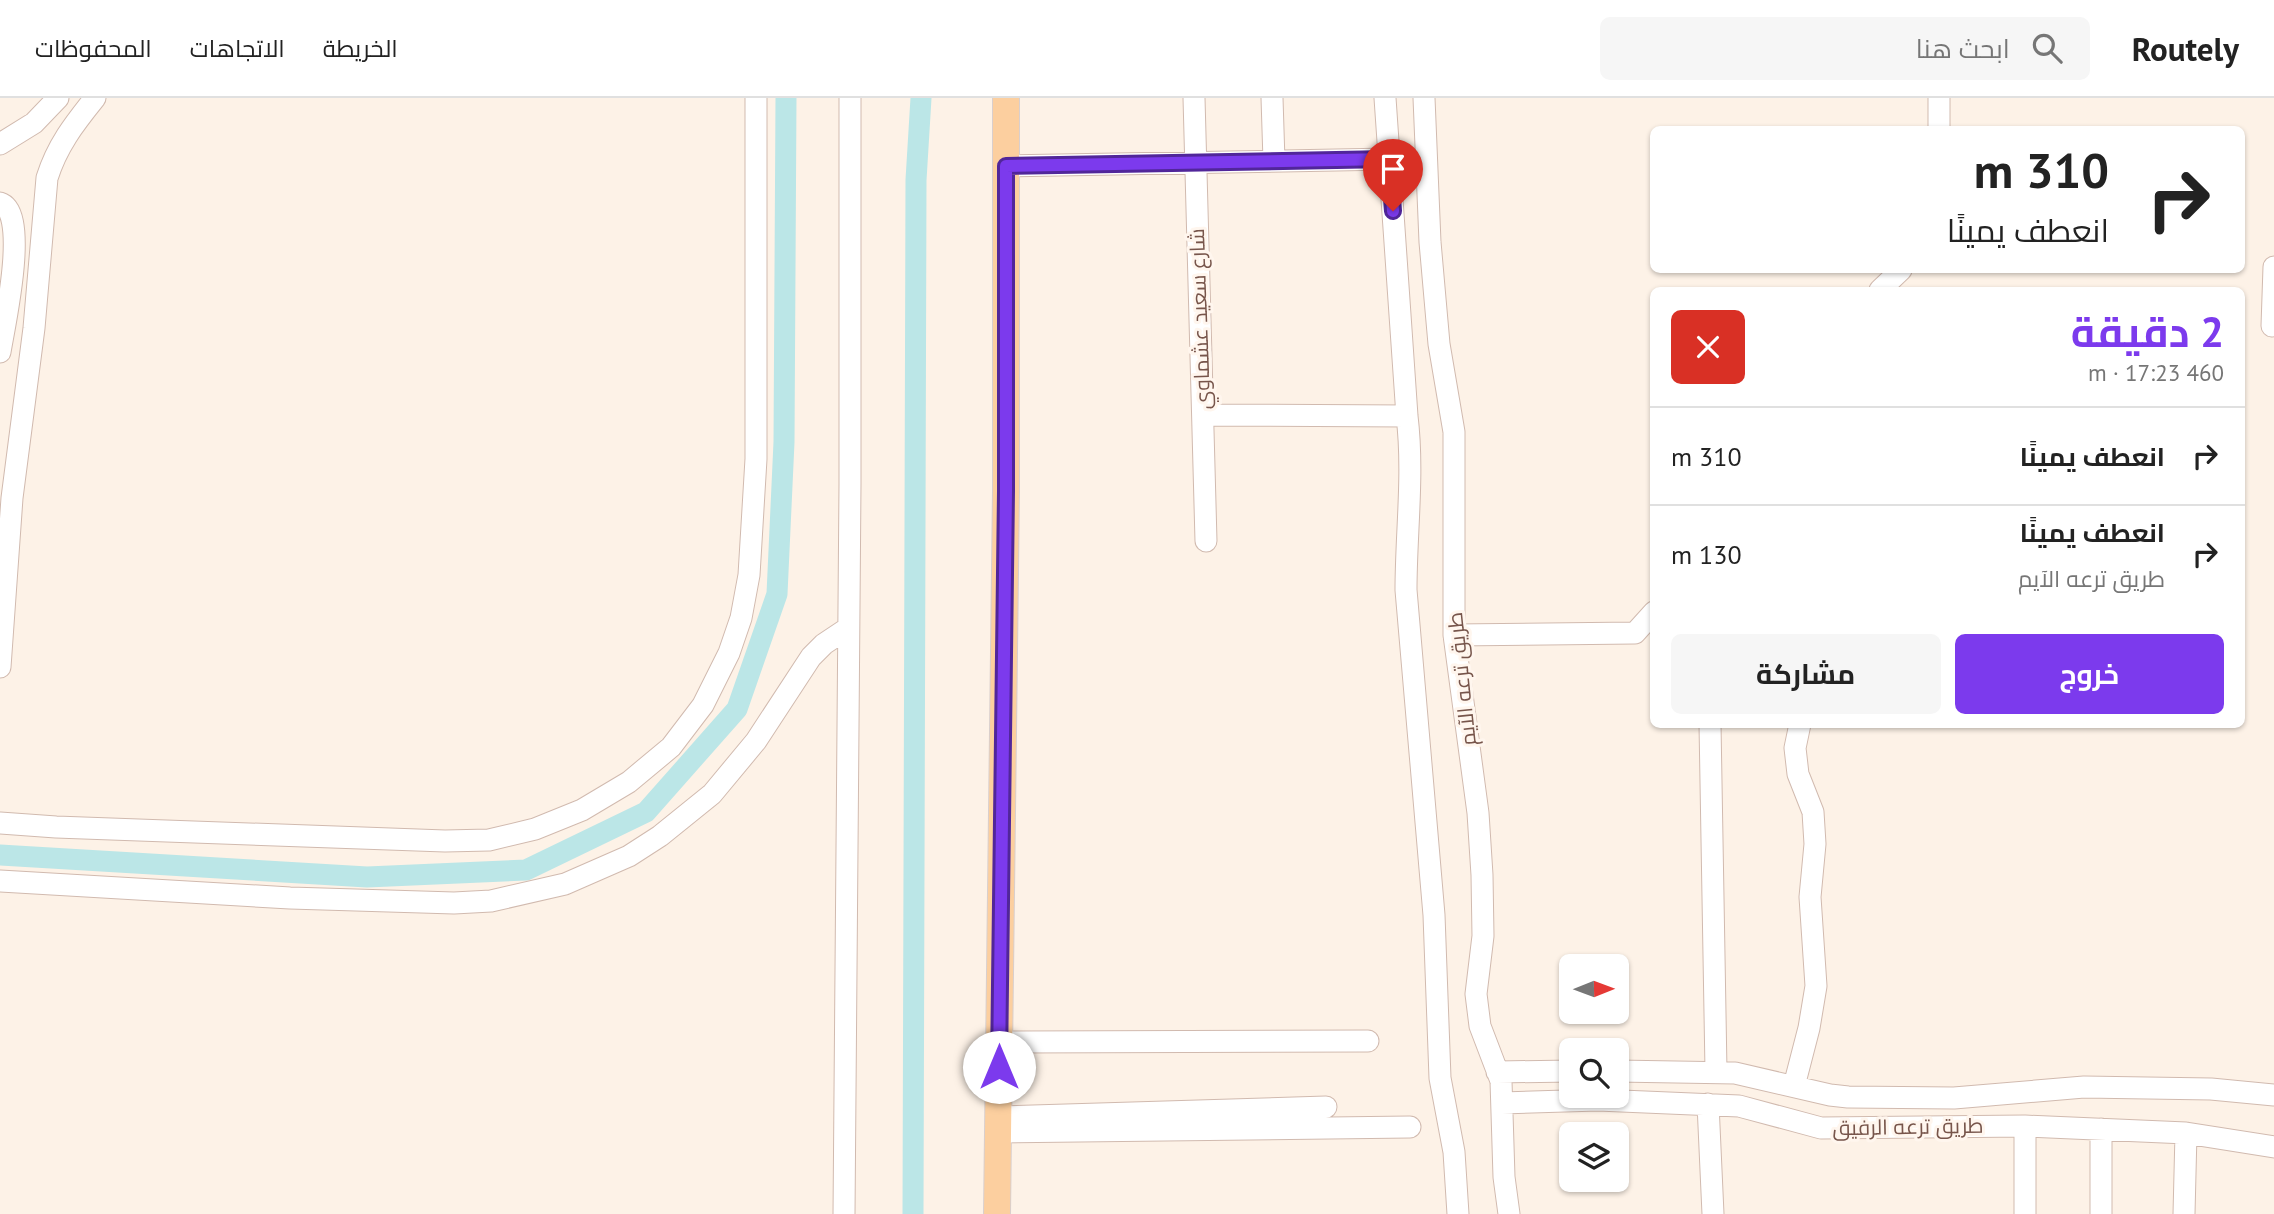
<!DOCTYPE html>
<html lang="ar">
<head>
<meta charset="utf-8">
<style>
	body { margin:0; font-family:"PT Sans",Cairo,sans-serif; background:#f6f6f6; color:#222; direction:rtl; height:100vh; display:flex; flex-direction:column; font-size:26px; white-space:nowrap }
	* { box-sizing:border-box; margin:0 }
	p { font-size:23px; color:#767676 }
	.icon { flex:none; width:38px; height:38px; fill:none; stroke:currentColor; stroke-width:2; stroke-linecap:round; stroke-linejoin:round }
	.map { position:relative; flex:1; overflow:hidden; direction:ltr }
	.drawer { position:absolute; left:1650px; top:189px; width:595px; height:441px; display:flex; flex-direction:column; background:#fff; border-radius:10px; box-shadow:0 2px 5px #0004; direction:rtl }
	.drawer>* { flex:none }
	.top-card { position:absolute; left:1650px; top:28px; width:595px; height:147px; border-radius:10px; box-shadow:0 2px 5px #0004; direction:rtl; background:#fff; color:#222; overflow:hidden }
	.needle { width:46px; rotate:89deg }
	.tools { position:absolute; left:1559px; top:856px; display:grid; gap:14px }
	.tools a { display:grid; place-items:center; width:70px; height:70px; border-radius:10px; background:#fff; box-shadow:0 2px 5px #0004; font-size:35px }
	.pin { position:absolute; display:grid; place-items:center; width:60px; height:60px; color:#fff; margin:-72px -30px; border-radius:50% 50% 50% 0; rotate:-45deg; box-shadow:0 0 7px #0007 }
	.pin .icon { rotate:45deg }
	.me { position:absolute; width:77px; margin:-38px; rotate:0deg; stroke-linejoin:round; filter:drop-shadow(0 0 5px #0008) }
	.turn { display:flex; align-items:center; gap:24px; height:147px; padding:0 21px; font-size:32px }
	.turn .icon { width:91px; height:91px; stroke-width:2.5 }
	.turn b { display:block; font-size:49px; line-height:60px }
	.round { display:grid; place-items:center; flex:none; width:74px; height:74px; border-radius:10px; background:#f6f6f6 }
	.overview { display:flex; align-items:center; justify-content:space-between; height:119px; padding:0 21px }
	h1 { font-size:42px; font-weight:700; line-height:52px; color:#7c3aed }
	.cta { display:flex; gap:14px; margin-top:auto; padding:14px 21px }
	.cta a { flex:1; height:80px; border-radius:10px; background:#7c3aed; color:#fff; font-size:28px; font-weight:700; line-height:80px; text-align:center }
	.cta a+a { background:#f6f6f6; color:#222 }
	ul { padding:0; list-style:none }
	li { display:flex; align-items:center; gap:21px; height:98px; padding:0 21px; border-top:2px solid #e0e0e0 }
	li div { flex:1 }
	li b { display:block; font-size:26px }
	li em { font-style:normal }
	header { display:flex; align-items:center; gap:42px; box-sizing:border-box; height:98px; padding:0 35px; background:#fff; border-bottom:2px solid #e0e0e0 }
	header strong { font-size:33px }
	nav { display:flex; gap:38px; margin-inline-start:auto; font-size:24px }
	.search { width:490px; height:63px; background:#f6f6f6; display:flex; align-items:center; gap:18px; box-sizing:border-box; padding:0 24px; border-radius:10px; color:#767676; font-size:26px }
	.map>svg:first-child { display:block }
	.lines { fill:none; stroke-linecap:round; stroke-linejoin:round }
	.canal { stroke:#bbe6e7; stroke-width:21 }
	.minor-casing { stroke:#d1baaf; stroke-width:23 }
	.major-casing { stroke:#d9cfcd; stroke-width:28 }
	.minor { stroke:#fff; stroke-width:21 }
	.major { stroke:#fccf9f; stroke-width:26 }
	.route-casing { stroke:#51269a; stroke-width:18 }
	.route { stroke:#7c3aed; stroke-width:12 }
	.labels { text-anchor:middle; stroke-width:6; stroke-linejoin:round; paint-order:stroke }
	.street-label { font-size:21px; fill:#77554b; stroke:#fff6ee }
</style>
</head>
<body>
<header>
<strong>Routely</strong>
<div class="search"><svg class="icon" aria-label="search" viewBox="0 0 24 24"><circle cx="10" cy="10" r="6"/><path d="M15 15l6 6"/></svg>ابحث هنا</div>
<nav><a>الخريطة</a><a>الاتجاهات</a><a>المحفوظات</a></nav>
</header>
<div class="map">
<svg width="2274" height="1116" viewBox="0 0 2274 1116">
	<rect width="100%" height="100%" fill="#fdf2e7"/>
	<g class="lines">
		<path class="canal" d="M0,757l367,22 159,-7 120,-58 91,-103 40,-115 7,-152 2,-344
			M913,1116l3,-1034 5,-82"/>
		<g class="minor-casing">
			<path id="minor" d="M1194,0l12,443
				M1272,0l2,63
				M1385,0l22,318c7,58 -1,116 -1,174l28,325 6,163 14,74 4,62
				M1424,0l6,144 9,102 15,88v203l24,178 4,62 1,61 -7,58 4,32 21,55 3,96 5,37
				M1939,32v-32
				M0,46l34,-21 24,-25
				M1006,68l383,-7
				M0,105c30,9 4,124 0,149
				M1880,192l21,-20
				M2272,228l2,-59
				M1203,317l204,1
				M1454,537l181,-2 19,-21
				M0,569l12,-169 22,-170 13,-150c10,-32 27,-54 48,-80
				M1710,626l6,347
				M0,725l56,4 389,14 44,-1 46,-11 47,-19 47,-28 42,-35 32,-42 26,-52 12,-35 8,-43 7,-116v-361
				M0,783l290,17 164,5 37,-2 74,-17 64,-28 31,-20 52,-42 44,-53 55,-84 13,-13 24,-16
				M999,944l369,-1
				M1617,973l118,2 95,22 18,2 106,1 130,-11 127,2 63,6
				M1497,974l75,-1
				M1794,988l15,-58 7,-42 -6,-89 5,-53 -2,-32 -15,-38 -3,-26 5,-24
				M1502,1005l96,-3 141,6 82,22 204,-2 161,7 88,14
				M1708,1006l5,110
				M998,1019l328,-10
				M2101,1031v85
				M998,1034l412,-5
				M844,1116l6,-730v-386
				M2025,1116v-88
				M2184,1116l2,-81"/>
		</g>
		<g class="major-casing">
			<path id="major" d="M997,1116l9,-723v-393"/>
		</g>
		<use href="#minor" class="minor"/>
		<use href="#major" class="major"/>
	</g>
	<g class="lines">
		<g class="route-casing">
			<path id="route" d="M999,969l7,-576v-325l383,-7 4,52"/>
		</g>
		<use href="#route" class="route"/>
	</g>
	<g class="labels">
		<g class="street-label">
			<text transform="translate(1200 221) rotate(-92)" y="7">شارع سعيد عشماوي</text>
			<text transform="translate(1462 581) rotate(-96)" y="7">طريق ترعه الآيم</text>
			<text transform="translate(1908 1029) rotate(-1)" y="7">طريق ترعه الرفيق</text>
		</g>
	</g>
</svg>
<div class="tools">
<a><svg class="needle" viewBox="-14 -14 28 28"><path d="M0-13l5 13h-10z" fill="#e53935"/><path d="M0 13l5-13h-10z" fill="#767676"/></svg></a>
<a><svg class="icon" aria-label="search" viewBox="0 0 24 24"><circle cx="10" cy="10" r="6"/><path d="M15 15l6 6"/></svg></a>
<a><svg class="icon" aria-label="layers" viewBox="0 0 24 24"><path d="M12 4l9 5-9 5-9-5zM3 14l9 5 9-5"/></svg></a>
</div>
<div class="pin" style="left:1393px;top:113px;background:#d93025"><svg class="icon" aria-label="arrive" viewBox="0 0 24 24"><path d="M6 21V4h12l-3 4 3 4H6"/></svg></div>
<svg class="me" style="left:999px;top:969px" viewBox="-20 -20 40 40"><circle r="19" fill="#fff"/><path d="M0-13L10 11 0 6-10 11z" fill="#7c3aed"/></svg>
<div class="top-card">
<div class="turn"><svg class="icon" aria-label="right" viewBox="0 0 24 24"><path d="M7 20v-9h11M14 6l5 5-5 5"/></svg><div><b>310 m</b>انعطف يمينًا</div></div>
</div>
<section class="drawer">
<div class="overview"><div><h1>2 دقيقة</h1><p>460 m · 17:23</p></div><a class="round" style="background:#d93025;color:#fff"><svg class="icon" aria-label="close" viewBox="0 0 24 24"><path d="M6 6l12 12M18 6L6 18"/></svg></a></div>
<ul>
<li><svg class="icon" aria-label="right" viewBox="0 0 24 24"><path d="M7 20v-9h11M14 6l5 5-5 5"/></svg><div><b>انعطف يمينًا</b></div><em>310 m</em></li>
<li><svg class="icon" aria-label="right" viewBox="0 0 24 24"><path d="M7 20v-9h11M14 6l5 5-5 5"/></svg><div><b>انعطف يمينًا</b><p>طريق ترعه الآيم</p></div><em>130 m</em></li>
</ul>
<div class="cta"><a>خروج</a><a>مشاركة</a></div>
</section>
</div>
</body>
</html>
